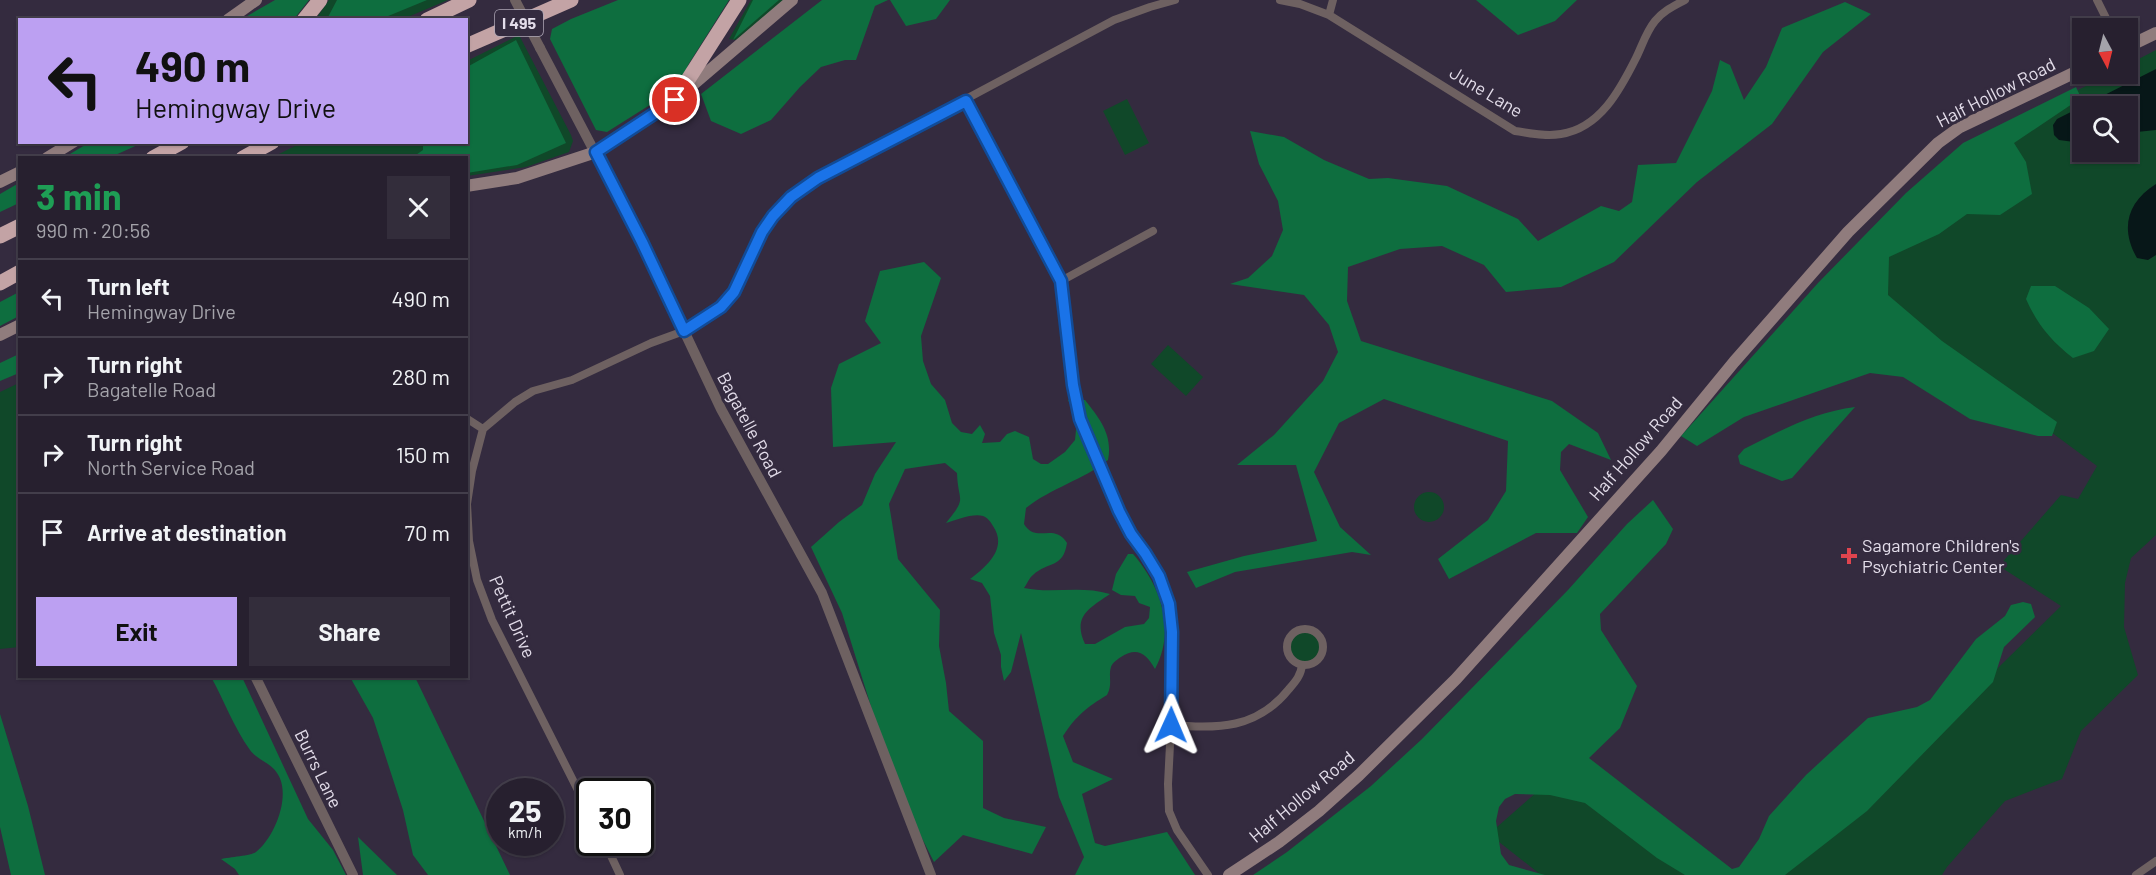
<!DOCTYPE html>
<html lang="en">
<head>
<meta charset="utf-8">
<style>
	body { margin:0; font-family:Barlow,sans-serif; background:#332d3b; color:#f1f3f6; height:100vh; display:flex; flex-direction:column; font-size:22px; white-space:nowrap }
	* { box-sizing:border-box; margin:0 }
	p { font-size:20px; color:#a4a3aa }
	.icon { flex:none; width:33px; height:33px; fill:none; stroke:currentColor; stroke-width:2; stroke-linecap:round; stroke-linejoin:round }
	.map { position:relative; flex:1; overflow:hidden }
	.details { position:absolute; left:18px; top:156px; width:450px; height:522px; display:flex; flex-direction:column; background:#27202f; border-radius:0px; box-shadow:0 2px 4px #0004,0 0 0 2px #433e4b }
	.details>* { flex:none }
	.hud { position:absolute; left:18px; top:18px; width:450px; height:126px; border-radius:0px; box-shadow:0 2px 4px #0004,0 0 0 2px #433e4b; background:#bca0f2; color:#111; overflow:hidden }
	.needle { width:39px; rotate:173deg }
	.buttons { position:absolute; left:2072px; top:18px; display:grid; gap:12px }
	.buttons a { display:grid; place-items:center; width:66px; height:66px; border-radius:0px; background:#27202f; box-shadow:0 2px 4px #0004,0 0 0 2px #433e4b; font-size:30px }
	.speed { position:absolute; left:486px; top:778px; display:flex; gap:12px; font-size:30px; font-weight:700; text-align:center }
	.speed>* { display:grid; place-content:center; width:78px; height:78px; border-radius:50%; background:#27202f; box-shadow:0 2px 4px #0004,0 0 0 2px #433e4b; line-height:1 }
	.speed small { font-size:15px; font-weight:400 }
	.speed .limit { border:3px solid #111; border-radius:9px; background:#fff; color:#111 }
	.pin { position:absolute; display:grid; place-items:center; width:51px; height:51px; color:#fff; margin:-26px; border:3px solid #fff; border-radius:50%; box-shadow:0 2px 6px #0007 }
	.me { position:absolute; width:66px; margin:-33px; rotate:1deg; stroke-linejoin:round; filter:drop-shadow(0 0 4px #0008) }
	.turn { display:flex; align-items:center; gap:21px; height:126px; padding:0 18px; font-size:27px }
	.turn .icon { width:78px; height:78px; stroke-width:2.5 }
	.turn b { display:block; font-size:42px; line-height:51px }
	.round { display:grid; place-items:center; flex:none; width:63px; height:63px; border-radius:0px; background:#332d3b }
	.overview { display:flex; align-items:center; justify-content:space-between; height:102px; padding:0 18px }
	h1 { font-size:36px; font-weight:700; line-height:45px; color:#1e9e55 }
	.cta { display:flex; gap:12px; margin-top:auto; padding:12px 18px }
	.cta a { flex:1; height:69px; border-radius:0px; background:#bca0f2; color:#111; font-size:24px; font-weight:700; line-height:69px; text-align:center }
	.cta a+a { background:#332d3b; color:#f1f3f6 }
	ul { padding:0; list-style:none }
	li { display:flex; align-items:center; gap:18px; height:78px; padding:0 18px; border-top:2px solid #433e4b }
	li div { flex:1 }
	li b { display:block; font-size:22px }
	li em { font-style:normal }
	.map>svg:first-child { display:block }
	.green { fill:#104829; fill-rule:evenodd }
	.forest { fill:#0e6e3f }
	.water { fill:#071718 }
	.lines { fill:none; stroke-linecap:round; stroke-linejoin:round }
	.minor { stroke:#6e6161; stroke-width:8 }
	.tertiary { stroke:#6e6161; stroke-width:10 }
	.secondary { stroke:#907c7d; stroke-width:12 }
	.motorway { stroke:#c3a3a5; stroke-width:15 }
	.tertiary-bridge { stroke:#6e6161; stroke-width:10 }
	.route-casing { stroke:#114b97; stroke-width:15 }
	.route { stroke:#1a73e8; stroke-width:10 }
	.health-dot { fill:#e0444e; stroke:#342b3f; stroke-width:2 }
	.labels { text-anchor:middle; stroke-width:6; stroke-linejoin:round; paint-order:stroke }
	.shield { fill:#342b3f; stroke:#aea8b7; stroke-width:1.5 }
	.shield-label { font-size:16px; font-weight:bold; fill:#e3ddea }
	.street-label { font-size:18px; fill:#e3ddea; stroke:#342b3f }
	.poi-label { font-size:18px; fill:#e3ddea; stroke:#342b3f; text-anchor:start }
</style>
</head>
<body>
<div class="map">
<svg width="2156" height="875" viewBox="0 0 2156 875">
	<rect width="100%" height="100%" fill="#342b3f"/>
	<path class="green" d="M329,0h119l-45,19 -88,1z
		M751,0h33l-48,40 -7,-1z
		M519,35l52,100 2,6 -4,11 -43,15 -59,9 -1,-18h-195l30,-15 165,-1 1,-81z
		M2156,50v485l-25,23 -6,25 -1,44 14,48 -57,56 -19,48 -57,22 -58,66 -5,8h-172l53,-35 238,-234 -62,-40 62,-71 17,4 19,-33 -260,-192 157,-142 116,-58h17v-9zM2082,106h45v46h-45z
		M1127,99l22,44 -24,12 -22,-44z
		M1168,345l35,32 -17,19 -35,-32z
		M19,383v264l-19,2v-257z
		M1414 507a15 15 0 1 1 30 0a15 15 0 1 1-30 0Z
		M1289 647a16 16 0 1 1 32 0a16 16 0 1 1-32 0Z
		M1572,761l156,114h-187l-52,-41z"/>
	<path class="forest" d="M275,0h34l-15,19h-52z
		M337,0h90l-46,19h-54z
		M618,0h111l-41,65 -4,12 -23,21 -54,34 -11,-2 -46,-91 2,-10 19,-10z
		M753,0h26l-46,40z
		M822,0h66l-13,6 -19,54h-11l-24,7 -21,20 -29,33 -30,14 -30,-13 -10,-27z
		M890,0h60l-14,19 -30,7z
		M1476,0h101l-22,21 -37,14z
		M1845,2l26,12 -48,38 -51,72 -75,58 -83,80 -53,25 -55,5 -22,-27 -42,-19 -42,3 -52,18 -1,34 14,40 191,60 46,32 13,27 -42,-16 -8,8 -1,18 28,47 -11,16h-41l-87,46 -11,-20 50,-39 18,-29 2,-50 -124,-42 -45,24 -25,49 26,55 31,28 -19,-3 -117,20 -39,16 -9,-16 57,-16 73,-15 -21,-76h-59l37,-30 49,-54 15,-29 -9,-27 -25,-30 -74,-11 18,-6 24,-22 11,-26 -5,-29 -19,-37 -9,-33 34,6 40,23 45,19 19,-1 59,8 71,33 20,22 63,-35 18,5 13,-9 6,-37 38,-2 36,-72 8,-31 10,5 14,35 22,-33 16,-39z
		M516,40l50,103 -49,22 -50,8 -1,-15 -53,-1 10,-7v-7l43,-1 1,-75z
		M2076,87l5,11 -67,45 12,19 6,32 -32,21 -33,-1 -28,20 -50,23 -1,38 54,46 115,81 -5,14h-14l-68,-17 -67,-42 -33,-4 -126,44 -47,29 -16,-10 137,-153 88,-90 57,-50z
		M90,142h52v1l-31,14h-46z
		M19,183v20l-19,9v-18z
		M924,262l17,16 -20,58 2,25 8,23 14,16 7,23 9,9 11,2 8,-9 5,9 -3,9 18,-1 7,-8 8,-3 14,6 4,22 8,5h7l17,-12 10,-12 2,-20 -9,-20h17c15,19 28,35 23,60 -25,20 -57,28 -82,48l-2,16c12,20 30,-2 43,19 -4,26 -19,18 -34,32 -4,3 -6,9 -9,13 28,6 57,-3 86,6 -20,14 -38,22 -25,50h10l30,-17 19,-3 5,-6 1,-11 -11,-4 -4,-7 -14,-1 -9,-5 4,-16 12,-20h5c28,32 43,76 22,115 -8,-15 -18,-23 -34,-12 -3,2 -9,6 -10,10 -3,9 2,17 -4,28 -20,12 -31,21 -44,41l10,26 40,17 -31,15 13,49 10,3 62,-14 28,43h-120l9,-18 -25,-60 -38,-164 -10,39 -7,9 -3,-14v-12l-7,-22 -4,-37 -8,-13 -12,-4c17,-13 38,-31 23,-53 -3,-5 -5,-8 -10,-10 -10,-3 -27,4 -37,7 22,-27 12,-20 11,-50l-12,-10 -40,6 -16,35 9,55 42,51 -1,36 7,37 3,28 34,30v67l21,10 42,9 -14,27 -69,-19 -29,27 -38,-75 -54,-174 -31,-66 28,-25 23,-17 13,-31 21,-32 -63,5 -2,-59 8,-24 42,-21 -16,-22 15,-50z
		M2031,286h24l34,22 20,21 -15,22 -21,7c-22,-17 -36,-34 -47,-59z
		M19,292v24l-19,10v-24z
		M19,354v19l-19,8v-18z
		M1855,407l-63,71 -10,3 -42,-17 -2,-8 6,-7c35,-18 71,-37 111,-42z
		M1653,500l20,29 -7,15 -66,70 1,16 36,56 -17,42 -31,30 143,111 7,-2 20,-28 10,-23 37,-41 62,-57 49,-11 13,-7 46,-61 29,-23 6,-11 12,-3 8,2 4,13 -31,30 -11,35 -126,129 -82,64h-100l-28,-17 -72,-55 -35,-8 -35,-1 -10,5 -6,8 -3,14 5,33 8,11 36,10h-292l34,-23 84,-66 51,-47 146,-149 59,-66z
		M211,677h31l66,142 25,31 13,25h-107l-4,-6 -14,-10c8,-2 30,-3 35,-7 19,-15 36,-58 21,-79 -7,-11 -20,-13 -27,-23 -16,-22 -26,-50 -39,-73z
		M350,677h65l95,198h-82l-15,-20 -10,-45 -30,-92z
		M0,714l28,92 17,69h-34l-11,-48z
		M358,837l39,38h-34z"/>
	<path class="water" d="M2156,69v61l-29,3v-27h-45v37l-23,-3 -5,-5 -1,-10 4,-6z
		M2156,184v71l-8,5 -11,-2c-17,-29 -10,-56 19,-74z"/>
	<g class="lines">
		<path class="minor" d="M1280,0l20,4 29,11 186,116c15,2 30,6 46,3 39,-6 59,-44 75,-76 6,-12 10,-26 19,-37 8,-10 19,-15 30,-21
			M2097,0l14,28
			M1329,15l4,-15
			M966,101l95,180 12,104 7,34 39,92 12,23 14,19 14,23 10,28 3,28 -1,93 -3,59 1,27 8,19 31,45
			M1061,281l92,-50
			M466,418l17,11
			M1287 647a18 18 0 1 1 36 0a18 18 0 1 1-36 0Z
			M1171,725c47,4 86,4 118,-36 7,-8 12,-14 13,-24
			M590,814l-98,-194 -15,-40 -8,-39 -2,-37 5,-33 11,-42 32,-27 18,-11 39,-11 79,-37 33,-12 37,-24 13,-14 28,-61 11,-16 18,-19 27,-19 296,-158 36,-13 25,-7
			M605,843l15,32
			M2136,875l20,-14"/>
		<path class="tertiary" d="M540,48l102,194 79,167 101,184 109,282
			M255,676l98,199"/>
		<path class="secondary" d="M228,20l28,-20
			M2127,47l29,-14
			M47,158l26,-16
			M0,182l20,-10
			M466,186l51,-8 79,-26 79,-52 117,-100
			M0,335l20,-10
			M1229,875l50,-33 40,-31 40,-36 97,-96 205,-228 73,-89 114,-130 90,-89 22,-16 122,-58"/>
		<path class="motorway" d="M304,20l16,-20
			M427,20l42,-20
			M466,46l105,-46
			M675,100l64,-100
			M153,158l29,-16
			M243,158l29,-16
			M0,236l20,-10
			M0,283l20,-11"/>
		<path class="tertiary-bridge" d="M515,0l25,48"/>
	</g>
	<g class="lines">
		<g class="route-casing">
			<path id="route" d="M675,100l-79,52 46,90 42,89 37,-24 13,-15 28,-60 11,-16 18,-19 27,-19 148,-77 95,180 12,104 7,34 39,92 12,23 14,19 14,23 10,28 3,28 -1,93"/>
		</g>
		<use href="#route" class="route"/>
	</g>
	<path class="health-dot" d="M1846 547h6v6h6v6h-6v6h-6v-6h-6v-6h6z"/>
	<g class="labels">
		<rect class="shield" x="495" y="10" width="48" height="26" rx="4.5"/>
		<g class="shield-label">
			<text x="519" y="29">I 495</text>
		</g>
		<g class="street-label">
			<text transform="translate(1486 92) rotate(31)" y="6">June Lane</text>
			<text transform="translate(1996 93) rotate(-27)" y="6">Half Hollow Road</text>
			<text transform="translate(749 425) rotate(62)" y="6">Bagatelle Road</text>
			<text transform="translate(1636 449) rotate(-49)" y="6">Half Hollow Road</text>
			<text transform="translate(512 617) rotate(66)" y="6">Pettit Drive</text>
			<text transform="translate(318 769) rotate(64)" y="6">Burrs Lane</text>
			<text transform="translate(1302 797) rotate(-40)" y="6">Half Hollow Road</text>
		</g>
		<g class="poi-label">
			<text x="1862" y="552">Sagamore Children's<tspan x="1862" dy="21">Psychiatric Center</tspan></text>
		</g>
	</g>
</svg>
<div class="buttons">
<a><svg class="needle" viewBox="-14 -14 28 28"><path d="M0-13l5 13h-10z" fill="#e53935"/><path d="M0 13l5-13h-10z" fill="#a4a3aa"/></svg></a>
<a><svg class="icon" aria-label="search" viewBox="0 0 24 24"><circle cx="10" cy="10" r="6"/><path d="M15 15l6 6"/></svg></a>
</div>
<div class="speed"><div>25<small>km/h</small></div><div class="limit">30</div></div>
<div class="pin" style="left:675px;top:100px;background:#d93025"><svg class="icon" aria-label="arrive" viewBox="0 0 24 24"><path d="M6 21V4h12l-3 4 3 4H6"/></svg></div>
<svg class="me" style="left:1171px;top:725px" viewBox="-20 -20 40 40"><path d="M0-17L14 15 0 8-14 15z" fill="#1a73e8" stroke="#fff" stroke-width="4"/></svg>
<div class="hud">
<div class="turn"><svg class="icon" aria-label="left" viewBox="0 0 24 24"><path d="M17 20v-9H6M10 6l-5 5 5 5"/></svg><div><b>490 m</b>Hemingway Drive</div></div>
</div>
<section class="details">
<div class="overview"><div><h1>3 min</h1><p>990 m · 20:56</p></div><a class="round"><svg class="icon" aria-label="close" viewBox="0 0 24 24"><path d="M6 6l12 12M18 6L6 18"/></svg></a></div>
<ul>
<li><svg class="icon" aria-label="left" viewBox="0 0 24 24"><path d="M17 20v-9H6M10 6l-5 5 5 5"/></svg><div><b>Turn left</b><p>Hemingway Drive</p></div><em>490 m</em></li>
<li><svg class="icon" aria-label="right" viewBox="0 0 24 24"><path d="M7 20v-9h11M14 6l5 5-5 5"/></svg><div><b>Turn right</b><p>Bagatelle Road</p></div><em>280 m</em></li>
<li><svg class="icon" aria-label="right" viewBox="0 0 24 24"><path d="M7 20v-9h11M14 6l5 5-5 5"/></svg><div><b>Turn right</b><p>North Service Road</p></div><em>150 m</em></li>
<li><svg class="icon" aria-label="arrive" viewBox="0 0 24 24"><path d="M6 21V4h12l-3 4 3 4H6"/></svg><div><b>Arrive at destination</b></div><em>70 m</em></li>
</ul>
<div class="cta"><a>Exit</a><a>Share</a></div>
</section>
</div>
</body>
</html>
